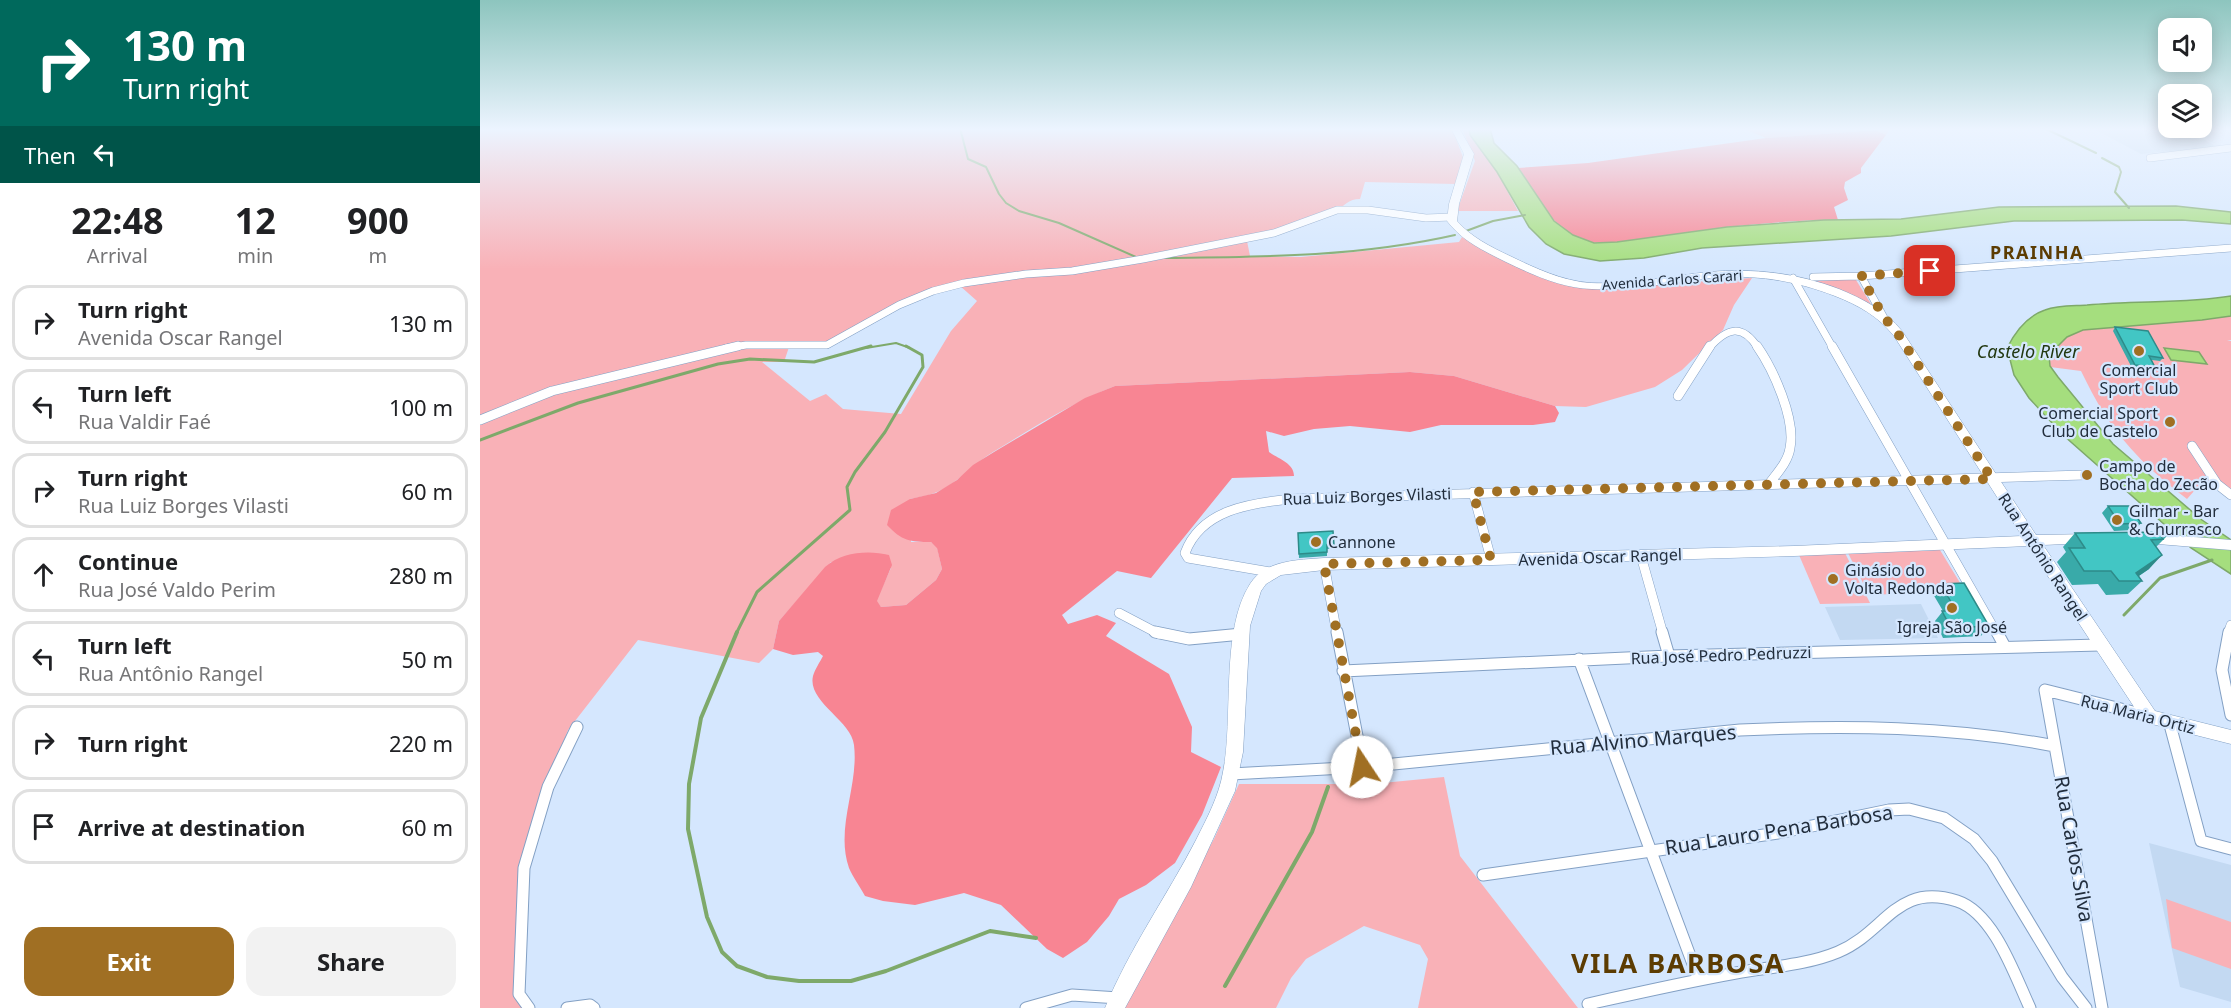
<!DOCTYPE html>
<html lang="en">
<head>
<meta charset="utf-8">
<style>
	body { margin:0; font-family:"Noto Sans",sans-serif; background:#f2f2f2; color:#202124; height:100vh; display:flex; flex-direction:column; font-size:22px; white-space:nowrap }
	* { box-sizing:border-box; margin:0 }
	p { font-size:20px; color:#757577 }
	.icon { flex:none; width:33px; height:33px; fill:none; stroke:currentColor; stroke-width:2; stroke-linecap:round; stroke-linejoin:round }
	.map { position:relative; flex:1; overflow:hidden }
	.side { display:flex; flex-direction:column; background:#fff; width:480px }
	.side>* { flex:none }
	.hud { background:#00695c; color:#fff; overflow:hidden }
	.buttons { position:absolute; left:1678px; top:18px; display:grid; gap:12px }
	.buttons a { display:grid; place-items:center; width:54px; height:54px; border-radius:12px; background:#fff; box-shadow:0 3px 15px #0003; font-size:30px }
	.pin { position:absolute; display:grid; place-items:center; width:51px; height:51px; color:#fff; margin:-26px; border-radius:12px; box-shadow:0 3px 9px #0006 }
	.me { position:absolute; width:66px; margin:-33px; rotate:349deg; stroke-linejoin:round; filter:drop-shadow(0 0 4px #0008) }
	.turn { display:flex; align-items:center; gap:21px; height:126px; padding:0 24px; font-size:27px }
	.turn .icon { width:78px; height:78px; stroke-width:2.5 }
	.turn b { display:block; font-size:42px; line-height:51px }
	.then { display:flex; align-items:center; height:57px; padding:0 24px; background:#0003; gap:12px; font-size:22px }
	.eta { display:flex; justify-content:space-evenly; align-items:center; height:102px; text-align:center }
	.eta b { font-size:36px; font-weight:700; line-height:42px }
	.action { display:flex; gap:12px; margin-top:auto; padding:12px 24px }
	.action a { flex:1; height:69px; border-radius:18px; background:#a06f23; color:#fff; font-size:24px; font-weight:700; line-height:69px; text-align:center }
	.action a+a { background:#f2f2f2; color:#202124 }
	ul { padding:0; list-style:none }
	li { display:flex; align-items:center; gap:18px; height:75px; margin:0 12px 9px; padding:0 12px; border:3px solid #e0e0e0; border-radius:18px }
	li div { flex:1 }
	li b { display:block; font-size:22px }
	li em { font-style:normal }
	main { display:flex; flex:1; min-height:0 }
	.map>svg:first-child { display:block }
	.built { fill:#c3d9f2 }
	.green { fill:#f9b1b7; fill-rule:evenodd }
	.forest { fill:#f88593 }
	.water { fill:#a5de7e; stroke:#7ea96a; stroke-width:1.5 }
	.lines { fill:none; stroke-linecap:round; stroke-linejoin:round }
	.stream-far2 { stroke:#7ea96a; stroke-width:2 }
	.stream-far1 { stroke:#7ea96a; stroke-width:3 }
	.stream { stroke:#7ea96a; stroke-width:4 }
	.street-far2-casing { stroke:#83a0c4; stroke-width:8 }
	.street-far1-casing { stroke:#83a0c4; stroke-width:10 }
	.street-casing { stroke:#83a0c4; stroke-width:13 }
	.secondary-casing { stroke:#83a0c4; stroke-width:1 }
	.street-far2 { stroke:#fff; stroke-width:7 }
	.street-far1 { stroke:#fff; stroke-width:9 }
	.street { stroke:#fff; stroke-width:11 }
	.secondary { fill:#fff; fill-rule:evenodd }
	.wall { fill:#39aaa9 }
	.shaded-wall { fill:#2e8b89 }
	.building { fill:#42c6c4; stroke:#2e8b89; stroke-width:1.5 }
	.route { stroke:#a06f23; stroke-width:10; stroke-dasharray:0 18 }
	.poi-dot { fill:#a06f23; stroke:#d5e7fe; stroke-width:2 }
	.labels { text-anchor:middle; stroke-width:4.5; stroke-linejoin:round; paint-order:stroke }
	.far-street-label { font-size:14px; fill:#222e3d; stroke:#d5e7fe }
	.poi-label { font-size:16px; fill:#222e3d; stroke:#d5e7fe; text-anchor:start }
	.street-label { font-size:16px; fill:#222e3d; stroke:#d5e7fe }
	.far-district-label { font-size:18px; font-weight:bold; letter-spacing:1.5px; fill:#5c3c02; stroke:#d5e7fe }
	.water-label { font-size:18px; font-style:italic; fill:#223811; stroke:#d5e7fe }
	.near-street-label { font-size:20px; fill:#222e3d; stroke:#d5e7fe }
	.near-district-label { font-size:27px; font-weight:bold; letter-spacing:1.5px; fill:#5c3c02; stroke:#d5e7fe }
</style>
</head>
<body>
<main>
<section class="side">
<div class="hud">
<div class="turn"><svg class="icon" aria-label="right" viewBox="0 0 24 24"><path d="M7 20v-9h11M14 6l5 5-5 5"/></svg><div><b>130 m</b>Turn right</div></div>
<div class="then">Then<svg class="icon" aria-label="left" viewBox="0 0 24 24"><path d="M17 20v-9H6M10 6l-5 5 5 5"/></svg></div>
</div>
<div class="eta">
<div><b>22:48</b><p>Arrival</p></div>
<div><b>12</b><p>min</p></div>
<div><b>900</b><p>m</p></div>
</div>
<ul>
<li><svg class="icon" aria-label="right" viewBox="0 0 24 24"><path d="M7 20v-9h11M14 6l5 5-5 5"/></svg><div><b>Turn right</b><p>Avenida Oscar Rangel</p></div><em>130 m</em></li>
<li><svg class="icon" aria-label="left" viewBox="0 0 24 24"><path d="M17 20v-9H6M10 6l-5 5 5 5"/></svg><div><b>Turn left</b><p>Rua Valdir Faé</p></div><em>100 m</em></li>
<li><svg class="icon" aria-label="right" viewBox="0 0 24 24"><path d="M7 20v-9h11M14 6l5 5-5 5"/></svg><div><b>Turn right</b><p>Rua Luiz Borges Vilasti</p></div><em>60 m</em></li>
<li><svg class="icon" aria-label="ahead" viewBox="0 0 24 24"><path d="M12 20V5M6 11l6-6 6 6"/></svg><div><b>Continue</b><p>Rua José Valdo Perim</p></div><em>280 m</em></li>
<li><svg class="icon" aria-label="left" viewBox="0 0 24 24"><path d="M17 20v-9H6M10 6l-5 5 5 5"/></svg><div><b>Turn left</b><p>Rua Antônio Rangel</p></div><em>50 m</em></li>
<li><svg class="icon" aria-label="right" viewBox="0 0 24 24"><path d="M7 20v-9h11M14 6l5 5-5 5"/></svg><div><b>Turn right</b></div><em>220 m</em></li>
<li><svg class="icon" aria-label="arrive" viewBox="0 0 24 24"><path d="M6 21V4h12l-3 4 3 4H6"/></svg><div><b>Arrive at destination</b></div><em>60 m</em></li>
</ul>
<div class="action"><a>Exit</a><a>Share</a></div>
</section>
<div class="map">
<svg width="1751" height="1008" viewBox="0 0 1751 1008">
	<rect width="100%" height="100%" fill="#d5e7fe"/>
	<path class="built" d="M1612,128h92l33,19 -76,7z
		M1441,604l17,34 -98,2 -15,-33z
		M1669,843l82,22v137l-51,-15z"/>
	<path class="green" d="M0,128h972l12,32 -8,24 -91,-2 -5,17c-12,0 -14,6 -24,12 -26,17 -59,22 -89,30l3,15 51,1 158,-15 3,-5 87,42 71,8 132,-9 -18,27 -11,25 -41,40 -27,17 -69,20 -31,-1 -101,-30 -44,-4 -295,14c-43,17 -83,42 -122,66 -20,12 -35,31 -56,40 -9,4 -19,5 -27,7l1,43h20l6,5 5,22 -6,11 -30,25 -25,2 -5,-6 15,-33 -60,-6 -52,59 -6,28 -14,14 -121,-23 -70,90 -12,32 -32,119 -10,102 13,25h-47zM479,285l18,16 -26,30 -50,83 -58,-5 -17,-15 -16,7 -48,-39h22l6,-18 44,1 81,-47z
		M982,128h7l1,7 27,37 21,39h-61l18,-50z
		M1262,128h148l-4,7 -10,-5 -110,8z
		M1333,280h43l15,24z
		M1751,316v24h-4l4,1v148l-9,-5 -19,-3 -16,18c-32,-24 -62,-52 -84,-87 -8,-13 -15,-27 -22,-41l-31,-4 -1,-12 18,-18 16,-7 119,-10z
		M1460,550l25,41 -96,4 -21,-42z
		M1365,553l25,50 -50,1 -21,-49z
		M964,777l16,79 118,152h-160l10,-49 -8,-14 -56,-19 -58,33 -15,19 -15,30h-152l43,-86 47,-83 25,-55h133z
		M1686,899l65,23v47l-59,-21z"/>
	<path class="forest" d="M1396,130l10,5 -25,33v5l-16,9 -1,6 4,12 -14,7 4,13c-37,0 -74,3 -111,7 -33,3 -119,24 -146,13 -30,-13 -46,-46 -63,-72l70,-5 178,-25z
		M930,372l44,4 101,30 4,7 -4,9 -22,3h-92l-31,7 -60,-6 -36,3 -30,7 -18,-5 3,21c10,7 25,11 25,24l-62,2 -81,100 -34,-7 -55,44 6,9 29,-9 19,8 -10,13 63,38 23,53 -1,25 30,15 -19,48 -27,48 -29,22 -27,14 -10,17 -22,26 -24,16 -16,-9 -46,-44 -37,-12 -49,12 -32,-4 -18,-5c-5,-9 -12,-19 -16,-28 -14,-40 10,-82 5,-123 -3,-25 -47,-43 -41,-69 2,-7 7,-14 10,-20l-5,-4 -25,3 -20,-6 6,-28 46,-54c17,-15 43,-17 64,-12l3,10 -15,36 4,6 25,-2 30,-25 6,-11 -5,-21 -6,-6c-21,0 -29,-1 -44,-17l4,-15 19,-11 26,-6 21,-13 16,-15 21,-13 91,-54 30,-12z"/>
	<path class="water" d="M989,128h21l4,15 23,23 37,55 19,14 21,8 23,-1 110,-15 97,-7 77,-1 98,-12 177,-1 55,6v12l-49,-4 -168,1 -123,15 -189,12 -58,10 -44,3 -36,-7 -18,-10 -17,-17 -32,-55 -27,-37z
		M1751,296v20l-29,4 -119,10 -16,7 -18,18 1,11 8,11 55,67 89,76 29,20v34l-40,-26 -128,-113 -34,-37 -15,-23 -7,-27c8,-16 20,-32 38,-38 13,-5 29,-4 42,-5 48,-5 97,-1 144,-9z
		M1684,348l35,4 8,12 -36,-4z"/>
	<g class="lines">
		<path class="stream-far2" d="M480,128l8,31 18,8 13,27 7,9 13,8 40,12 77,34
			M1564,128l52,25
			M1622,158l17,9 2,5 -6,20 14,16
			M986,231l27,-10 32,-6
			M682,258c99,-1 196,-1 293,-23
			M386,348l30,-5 14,5"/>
		<path class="stream-far1" d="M0,440l98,-37 140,-39 32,-5 64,3 57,-16
			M1644,615l36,-37 52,-18
			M256,634l21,-42 93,-82 -3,-23 8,-15 30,-40 38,-65 -1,-12 -16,-9"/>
		<path class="stream" d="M257,632l-36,86 -12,66 -1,45 19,88 15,35 15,14 30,11 32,4h52l35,-10 104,-40 46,7
			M745,986l87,-154 16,-45"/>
		<g class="street-far2-casing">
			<path id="street-far2" d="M1670,158l81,-10
				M1381,276l22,40
				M1333,277l48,-1 370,-28
				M1313,278l40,70
				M247,348l19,-3h81l72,-40 34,-14 31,-8 62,-9 46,-3 71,-12 131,-26 63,-23h31l58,8 25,-1
				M1229,348c18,-20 33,-25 49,0"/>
		</g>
		<g class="street-far1-casing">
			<path id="street-far1" d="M1277,346c16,23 39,73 33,102 -2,14 -13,25 -21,36
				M1352,346l165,288
				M1198,396l32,-50
				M0,420l72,-29 186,-45
				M1712,446l25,38 14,11
				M993,492l18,67
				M1161,556l22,78
				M844,564l13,70
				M790,572l-82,-14 -3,-5c16,-43 65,-50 106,-54l793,-24
				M639,613l40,21
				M1748,634l3,-9"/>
		</g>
		<g class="street-casing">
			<path id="street" d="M675,632l34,7 53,-5
				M857,632l26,135
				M1182,632l7,24
				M1517,632l8,15
				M1749,632l-7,38 9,45
				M1099,659l120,321
				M863,671l326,-15 431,-11
				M1689,721l32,120 30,8
				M751,774l132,-7 377,-37c106,-5 210,-4 315,16
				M1003,875l295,-42 111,-23 20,-1 35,9 30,21 18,22 70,116 24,31
				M49,1008l-10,-14 5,-126 24,-81 29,-60
				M87,1008l23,-3 4,3
				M546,1008l46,-13 47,3
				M1111,1008l-3,-4c49,-11 98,-22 148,-31 33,-6 71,-8 102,-21 48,-20 58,-70 119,-51 37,12 58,75 73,107
				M1622,1008l-57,-318 104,26"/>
		</g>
		<g class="secondary-casing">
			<path id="secondary" d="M971,128h8l15,26 -15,50 -2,17c14,16 34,26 53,35 25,12 52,25 81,27 40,2 79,-7 118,-11 44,-4 88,1 130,17 24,10 46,21 63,42l134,204 57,-1 2,4 -2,4 -5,1 -45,2 112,166 76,19v14l-87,-22 -116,-176 -234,10 -470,14 -43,5 -15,9 -5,7 -11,35 -7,126 -8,39 -44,96 -66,121h-20c24,-59 62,-112 91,-168 11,-22 23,-44 27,-68 11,-54 -3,-141 27,-188 15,-24 48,-24 74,-26l470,-12 228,-10 -128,-200c-16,-20 -36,-31 -59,-40 -41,-16 -82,-22 -125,-18 -39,4 -78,13 -118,11 -30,-1 -59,-14 -86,-27 -22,-11 -44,-21 -59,-41l2,-17 15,-50z
				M1666,533l85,7v10l-85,-7 -5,-1 -2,-4 2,-4z"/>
		</g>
		<use href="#street-far2" class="street-far2"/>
		<use href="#street-far1" class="street-far1"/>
		<use href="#street" class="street"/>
		<use href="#secondary" class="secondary"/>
	</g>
	<path class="wall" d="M1635,327l48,31 -3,3 -8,-1 3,7 -2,4 -21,-3 -19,-37z
		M1628,506l33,17 -6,7 -21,1 -12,-18z
		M853,531l1,17 -7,1v7l-28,2 -1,-25z
		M1595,533l92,3 -11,11 -7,22 -10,7 3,5 -14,13 -22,1 -8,-11 -26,1 -15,-23 9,-10 -3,-5z
		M1461,584l48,42 -8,10 -38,2 -8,-17 8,-10 -10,-17z"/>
	<path class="shaded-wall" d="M1682,555l-13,14 -18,12 5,-8z"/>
	<path class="building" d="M1635,327l33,4 15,27 -14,-2 6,11 -20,-2z
		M1628,506h21l12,17 -21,1z
		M853,531l1,14h-7v7l-28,2 -1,-21z
		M1684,532l3,4h-6l2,3 -12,1 11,15 -26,18 6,8h-23l-8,-10h-27l-15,-23h16l-10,-15z
		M1484,583l25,43 -38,2 -9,-17h14l-15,-27z"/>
	<linearGradient id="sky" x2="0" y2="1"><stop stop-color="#8dc5be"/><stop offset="0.48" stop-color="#ecf4ff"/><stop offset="1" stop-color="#ecf4ff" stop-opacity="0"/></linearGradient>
	<rect width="1751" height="269" fill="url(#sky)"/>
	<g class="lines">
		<path class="route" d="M882,767l-38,-203 167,-4 -18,-68 519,-13 -94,-145 -15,-18 -22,-40 69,-5"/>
	</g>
	<g class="poi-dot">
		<circle cx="1659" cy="351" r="6"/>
		<circle cx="1690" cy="422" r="6"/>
		<circle cx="1607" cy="475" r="6"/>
		<circle cx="1637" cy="520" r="6"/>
		<circle cx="836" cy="542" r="6"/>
		<circle cx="1353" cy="579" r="6"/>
		<circle cx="1472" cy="608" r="6"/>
	</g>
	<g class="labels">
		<g class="far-street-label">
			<text transform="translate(1192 280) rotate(-4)" y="5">Avenida Carlos Carari</text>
		</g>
		<g class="poi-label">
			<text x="1659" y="376" text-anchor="middle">Comercial<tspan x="1659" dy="18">Sport Club</tspan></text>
			<text x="1678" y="419" text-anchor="end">Comercial Sport<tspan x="1678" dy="18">Club de Castelo</tspan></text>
			<text x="1619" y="472">Campo de<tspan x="1619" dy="18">Bocha do Zecão</tspan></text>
			<text x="1649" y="517">Gilmar - Bar<tspan x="1649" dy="18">&amp; Churrasco</tspan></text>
			<text x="848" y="548">Cannone</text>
			<text x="1365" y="576">Ginásio do<tspan x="1365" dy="18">Volta Redonda</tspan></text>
			<text x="1472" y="633" text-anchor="middle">Igreja São José</text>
		</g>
		<g class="street-label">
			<text transform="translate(887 496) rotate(-2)" y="6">Rua Luiz Borges Vilasti</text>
			<text transform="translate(1120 557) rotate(-2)" y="6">Avenida Oscar Rangel</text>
			<text transform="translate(1563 557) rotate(57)" y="6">Rua Antônio Rangel</text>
			<text transform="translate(1241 655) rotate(-2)" y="6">Rua José Pedro Pedruzzi</text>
			<text transform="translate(1658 714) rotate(14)" y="6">Rua Maria Ortiz</text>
		</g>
		<g class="far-district-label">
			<text x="1557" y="259">PRAINHA</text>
		</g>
		<g class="water-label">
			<text x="1548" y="358">Castelo River</text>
		</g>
		<g class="near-street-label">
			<text transform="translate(1163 740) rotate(-5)" y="7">Rua Alvino Marques</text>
			<text transform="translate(1299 830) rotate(-9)" y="7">Rua Lauro Pena Barbosa</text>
			<text transform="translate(1594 849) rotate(80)" y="7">Rua Carlos Silva</text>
		</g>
		<g class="near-district-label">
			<text x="1198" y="973">VILA BARBOSA</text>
		</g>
	</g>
</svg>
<div class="buttons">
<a><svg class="icon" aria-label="sound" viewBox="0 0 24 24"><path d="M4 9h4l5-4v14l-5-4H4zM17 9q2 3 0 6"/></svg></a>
<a><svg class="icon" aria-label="layers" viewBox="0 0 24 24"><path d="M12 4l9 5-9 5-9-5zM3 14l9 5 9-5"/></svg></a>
</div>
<div class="pin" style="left:1450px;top:271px;background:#d93025"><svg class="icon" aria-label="arrive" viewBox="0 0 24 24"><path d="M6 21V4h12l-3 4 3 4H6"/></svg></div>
<svg class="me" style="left:882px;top:767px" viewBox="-20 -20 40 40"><circle r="19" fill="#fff"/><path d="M0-13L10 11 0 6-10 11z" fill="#a06f23"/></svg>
</div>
</main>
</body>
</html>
